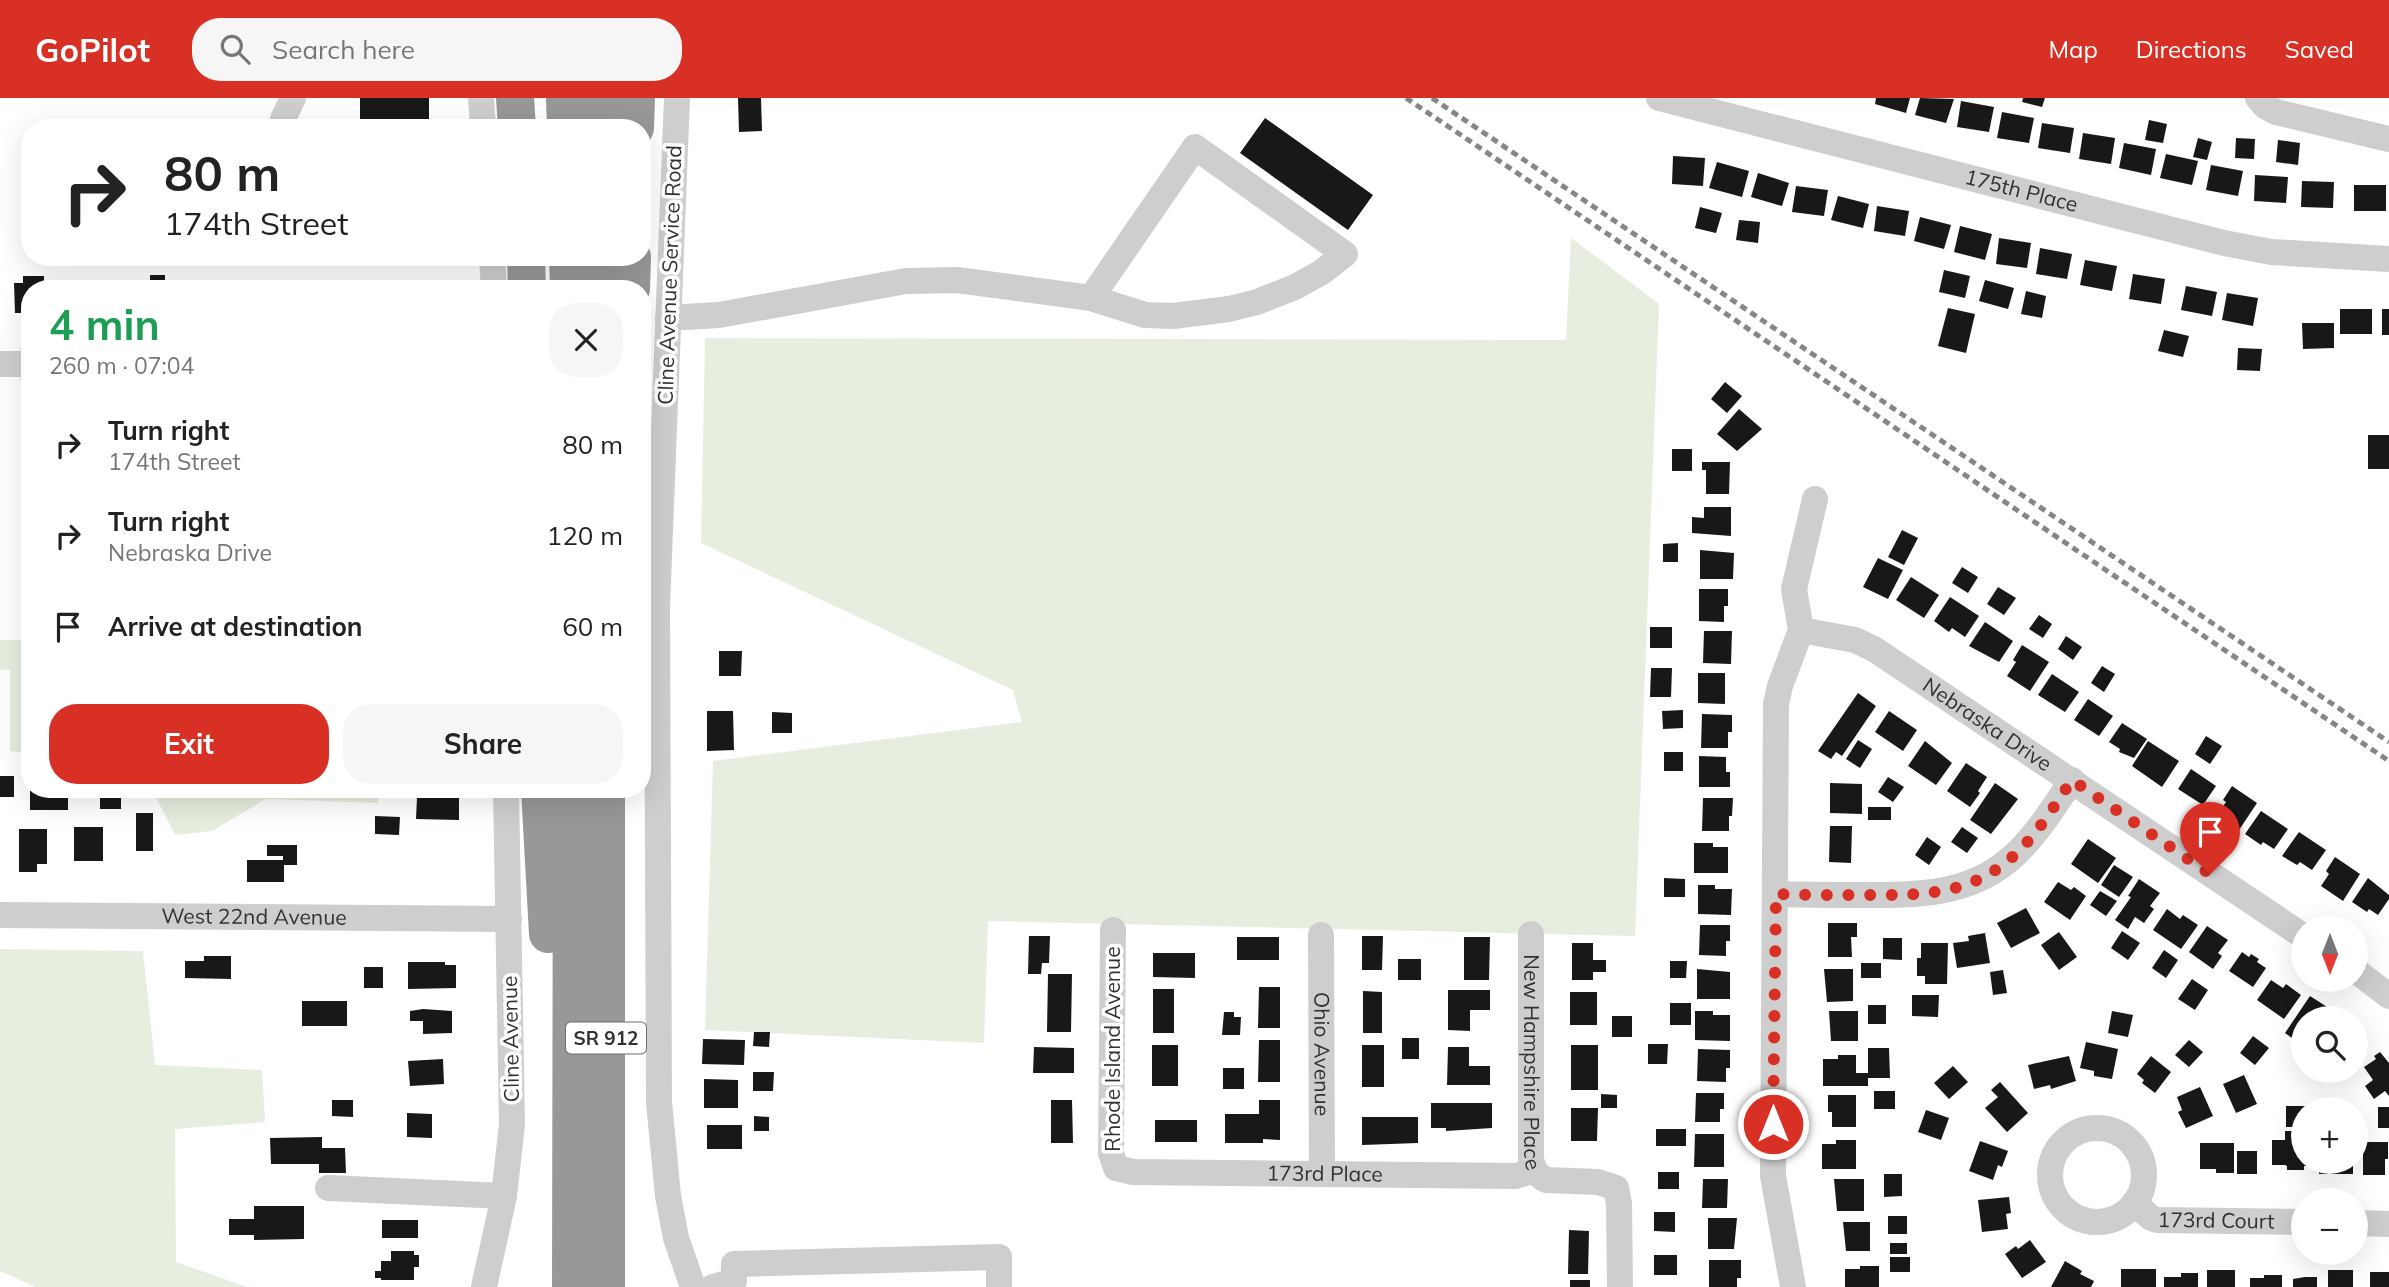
<!DOCTYPE html>
<html lang="en">
<head>
<meta charset="utf-8">
<style>
	body { margin:0; font-family:Mulish,sans-serif; background:#f6f6f6; color:#222; height:100vh; display:flex; flex-direction:column; font-size:26px; white-space:nowrap }
	* { box-sizing:border-box; margin:0 }
	p { font-size:23px; color:#767676 }
	.icon { flex:none; width:38px; height:38px; fill:none; stroke:currentColor; stroke-width:2; stroke-linecap:round; stroke-linejoin:round }
	.map { position:relative; flex:1; overflow:hidden }
	.panel { position:absolute; left:21px; top:182px; width:630px; height:518px; display:flex; flex-direction:column; background:#fff; border-radius:28px; box-shadow:0 7px 28px #0002 }
	.panel>* { flex:none }
	.banner { position:absolute; left:21px; top:21px; width:630px; height:147px; border-radius:28px; box-shadow:0 7px 28px #0002; background:#fff; color:#222; overflow:hidden }
	.needle { width:46px; rotate:180deg }
	.buttons { position:absolute; left:2291px; top:817px; display:grid; gap:14px }
	.buttons a { display:grid; place-items:center; width:77px; height:77px; border-radius:50%; background:#fff; box-shadow:0 7px 28px #0002; font-size:35px }
	.pin { position:absolute; display:grid; place-items:center; width:60px; height:60px; color:#fff; margin:-72px -30px; border-radius:50% 50% 50% 0; rotate:-45deg; box-shadow:0 0 7px #0007 }
	.pin .icon { rotate:45deg }
	.me { position:absolute; width:77px; margin:-38px; rotate:0deg; stroke-linejoin:round; filter:drop-shadow(0 0 5px #0008) }
	.turn { display:flex; align-items:center; gap:24px; height:147px; padding:0 28px; font-size:32px }
	.turn .icon { width:91px; height:91px; stroke-width:2.5 }
	.turn b { display:block; font-size:49px; line-height:60px }
	.round { display:grid; place-items:center; flex:none; width:74px; height:74px; border-radius:28px; background:#f6f6f6 }
	.headline { display:flex; align-items:center; justify-content:space-between; height:119px; padding:0 28px }
	h1 { font-size:42px; font-weight:700; line-height:52px; color:#1e9e55 }
	.primary-button { display:flex; gap:14px; margin-top:auto; padding:14px 28px }
	.primary-button a { flex:1; height:80px; border-radius:28px; background:#d93025; color:#fff; font-size:28px; font-weight:700; line-height:80px; text-align:center }
	.primary-button a+a { background:#f6f6f6; color:#222 }
	ul { padding:0; list-style:none }
	li { display:flex; align-items:center; gap:21px; height:91px; padding:0 28px }
	li div { flex:1 }
	li b { display:block; font-size:26px }
	li em { font-style:normal }
	header { display:flex; align-items:center; gap:42px; box-sizing:border-box; height:98px; padding:0 35px; background:#d93025; color:#fff }
	header strong { font-size:33px }
	nav { display:flex; gap:38px; margin-inline-start:auto; font-size:24px }
	.search { width:490px; height:63px; background:#f6f6f6; display:flex; align-items:center; gap:18px; box-sizing:border-box; padding:0 24px; border-radius:28px; color:#767676; font-size:26px }
	.map>svg:first-child { display:block }
	.green { fill:#e7eedf }
	.building { fill:#181818 }
	.lines { fill:none; stroke-linecap:round; stroke-linejoin:round }
	.minor { stroke:#cecece; stroke-width:26 }
	.highway { stroke:#989898; stroke-width:38 }
	.rail { stroke:#868686; stroke-width:5; stroke-dasharray:7 5; stroke-linecap:butt }
	.route { stroke:#d93025; stroke-width:12; stroke-dasharray:0 21.6 }
	.labels { text-anchor:middle; stroke-width:7; stroke-linejoin:round; paint-order:stroke }
	.shield { fill:#fff; stroke:#6f6f6f; stroke-width:2 }
	.shield-label { font-size:19px; font-weight:bold; fill:#313131 }
	.street-label { font-size:21px; fill:#313131; stroke:#fff }
</style>
</head>
<body>
<header>
<strong>GoPilot</strong>
<div class="search"><svg class="icon" aria-label="search" viewBox="0 0 24 24"><circle cx="10" cy="10" r="6"/><path d="M15 15l6 6"/></svg>Search here</div>
<nav><a>Map</a><a>Directions</a><a>Saved</a></nav>
</header>
<div class="map">
<svg width="2389" height="1189" viewBox="0 0 2389 1189">
	<rect width="100%" height="100%" fill="#fff"/>
	<path class="green" d="M1571,140l88,66 -24,632 -647,-15 -4,122 -279,-13 8,-269 309,-39 -9,-32 -312,-147 4,-205 861,2z
		M0,542h30v113l-20,-2v-81h-10z
		M152,691h227l-1,14 -112,-4 -54,32 -37,4z
		M0,851l143,2 12,114 107,5 3,52 -90,7 1,133 71,25h-211l-36,-16z"/>
	<path class="building" d="M360,0h69v30h-69z
		M738,0h23l1,33 -23,1z
		M1876,0h34l-4,15 -31,-9z
		M1920,0l34,1 -8,24 -31,-8z
		M2023,0h22l-3,9 -20,-5z
		M1961,3l33,6 -5,25 -32,-5z
		M2002,14l32,6 -5,25 -32,-5z
		M1265,20l108,77 -25,35 -108,-77z
		M2149,22l18,4 -4,19 -18,-3z
		M2042,25l32,5 -4,25 -32,-5z
		M2083,35l32,5 -4,26 -32,-5z
		M2198,40l14,4 -5,18 -14,-3z
		M2236,40l19,1 -1,20 -19,-1z
		M2278,42l22,3 -2,22 -22,-3z
		M2124,45l32,6 -5,26 -32,-7z
		M2166,56l32,7 -6,24 -32,-7z
		M1673,58l32,2 -2,28 -31,-2z
		M1717,64l32,9 -7,26 -33,-9z
		M2211,67l32,6 -5,25 -32,-6z
		M1758,75l31,10 -7,23 -31,-9z
		M2255,77l33,2 -2,26 -32,-2z
		M2302,83l32,1 -1,26 -32,-1z
		M2354,87h32v26h-32z
		M1796,88l32,4 -4,26 -32,-4z
		M1838,98l31,8 -6,24 -32,-8z
		M1877,108l32,5 -4,25 -31,-5z
		M1700,109l22,6 -6,20 -21,-5z
		M1920,119l31,8 -7,24 -30,-8z
		M1739,122l21,2 -2,21 -22,-3z
		M1960,128l32,8 -7,26 -31,-8z
		M1999,140l32,5 -4,25 -31,-4z
		M2040,150l32,6 -5,25 -31,-5z
		M2085,162l32,6 -5,25 -32,-6z
		M1944,172l26,6 -5,22 -26,-6z
		M2133,176l32,5 -4,25 -32,-5z
		M150,177h15v8h4v6h-24v-6h5z
		M23,178h21v7l6,-1v7h-20v24h-15l-1,-30h9z
		M1985,182l29,8 -6,21 -29,-8z
		M2186,188l31,6 -5,24 -31,-6z
		M2026,193l20,5 -4,22 -21,-4z
		M2227,195l31,5 -5,28 -31,-6z
		M1948,210l27,6 -9,39 -28,-7z
		M2340,211h32v25h-32z
		M2382,211h7v26h-7z
		M2302,225h32v25l-31,1z
		M2164,232l25,6 -6,21 -25,-6z
		M2238,250l24,1 -2,22 -23,-1z
		M1725,284l17,14 -15,17 -16,-14z
		M1739,311l23,20 -25,22 -20,-17z
		M2368,337h21v34h-21z
		M1672,351h20v22h-20z
		M1702,364h28l-1,32h-23v-24h-4z
		M1704,409h27v29l-39,-3v-16l12,1z
		M1902,432l16,8 -14,27 -16,-8z
		M1678,445v19h-15v-18z
		M1700,452l34,3 -1,26h-33z
		M1878,460l25,12 -15,29 -25,-12z
		M1962,469l16,10 -10,16 -16,-10z
		M1911,479l28,18 -15,23 -28,-18z
		M1998,489l18,11 -12,17 -17,-11z
		M1699,491h29v17h-4v16l-25,-1z
		M1950,499l29,19 -14,21 -13,-9 -3,4 -15,-11z
		M2039,517l13,9 -9,14 -14,-9z
		M1985,524l28,19 -14,21 -30,-16z
		M1650,529h22v21h-22z
		M1704,533h28l-1,33 -28,-1z
		M2066,538l16,11 -9,13 -15,-11z
		M2022,547l27,17 -19,29 -23,-15 9,-14 -3,-2z
		M719,553h23l-1,25h-22z
		M2102,568l13,8 -11,18 -13,-9z
		M1651,570h21l-1,29h-21z
		M1698,575h27v31l-27,-1z
		M2052,576l27,18 -14,20 -27,-17z
		M1858,595l18,13 -34,50 -6,-4 -5,7 -13,-8z
		M2088,601l25,17 -14,20 -25,-16z
		M1683,612v18l-20,1 -1,-18z
		M707,613h26l1,39 -27,1z
		M1889,613l28,19 -14,21 -28,-19z
		M772,614l20,1v20h-20z
		M1702,616l30,1v17h-4v16h-27z
		M2122,625l25,16 -13,19 -15,-6 1,-3 -11,-7z
		M2206,638l16,10 -12,18 -15,-10z
		M1858,642l14,9 -12,19 -14,-9z
		M1925,643l27,22 -16,22 -28,-19z
		M2148,643l31,20 -17,26 -30,-21z
		M1664,654h19v19h-19z
		M1699,658l27,1v15h4v15h-31z
		M1966,665l21,14 -9,14 2,2 -10,14 -23,-16z
		M2191,671l25,17 -13,19 -25,-16z
		M0,678h14v21h-14z
		M1888,679l16,10 -11,15 -15,-10z
		M1830,685l32,1v30l-32,-1z
		M1995,685l23,16 -27,35 -21,-14z
		M2232,688l25,17 -18,27 -22,-15 9,-13 -3,-2z
		M30,691h35l3,2v19h-38z
		M100,691h21v20h-21z
		M417,699l42,1v22l-43,-1z
		M1703,700h30l-1,18h-3v15h-27z
		M1868,709h23v13h-23z
		M2261,713l27,18 -14,20 -11,-7 -2,3 -16,-11z
		M136,715h17v38h-17z
		M375,718l25,1 -1,18 -24,-1z
		M1830,728h22l-1,37 -22,-1z
		M74,729h29v34h-29z
		M1962,729l16,11 -11,15 -16,-11z
		M19,731h28v35h-10v8h-18z
		M2299,734l27,18 -14,20 -12,-8 -3,3 -15,-9z
		M1927,739l14,10 -12,18 -14,-10z
		M2088,741l28,19 -18,25 -27,-19z
		M1694,745h19v4h15v26h-34z
		M267,747h30v20h-13v17h-37v-22h36v-4h-16z
		M2335,759l25,17 -17,27 -22,-15 8,-12 -3,-3z
		M2114,767l19,12 -14,20 -18,-12z
		M1664,780l21,1v18h-21z
		M2368,780l21,17v4l-11,16 -9,-6 -2,3 -15,-10z
		M2139,781l21,14 -10,13 4,3 -10,14 -9,-6 -7,12 -13,-9 16,-23 -3,-1z
		M2058,784l13,8 3,-3 12,9 -16,24 -26,-18z
		M1698,787h17v4h17l-1,26 -33,-1z
		M2100,793l17,10 -11,15 -16,-11z
		M2026,810l14,25 -29,15 -14,-25z
		M2167,811l13,10 3,-4 15,10 -17,24 -28,-19z
		M1828,825h29v14h-6l1,20h-24z
		M1700,827h30v16h-4v15l-27,-1z
		M2207,828l21,14 -10,13 4,3 -9,13 -24,-17z
		M2122,833l18,12 -12,17 -17,-12z
		M2059,834l18,25 -18,13 -18,-25z
		M1985,835l5,30 -33,5 -4,-25 16,-2 -1,-5z
		M1029,838h21l-1,27h-7l-1,11h-13z
		M1362,838h21l-1,34h-20z
		M1237,839h42v23h-42z
		M1464,839h26l-1,43h-25z
		M1883,840h19v22l-19,-1z
		M1572,845h21v17h13v12h-13v8h-21z
		M1921,845h27l-1,41h-22v-8h-8v-18h4z
		M2164,852l14,10 -12,18 -14,-10z
		M2242,854l7,5 2,-3 8,5 -2,3 9,6 -13,19 -24,-16z
		M1153,855h42v25l-42,-1z
		M204,858h27v23l-46,-1v-17h19z
		M1398,861h23v21h-23z
		M1670,863h17l-1,17h-16z
		M408,864h37v3h11v23l-48,1z
		M1861,865h20v15h-20z
		M364,869h19v21h-19z
		M1697,871l33,3v27h-33z
		M1824,871h29v32l-26,1z
		M2003,872l4,23 -14,2 -3,-23z
		M1048,876h24l-1,58h-24z
		M2192,881l16,11 -13,20 -17,-11z
		M2271,882l12,8 3,-4 15,11 -17,24 -27,-19z
		M1259,889h21v41h-22z
		M1153,891h21v44h-21z
		M1448,892h42v20h-20v21l-22,-1z
		M1363,893l19,1v41h-19z
		M1570,894h27v33h-27z
		M1912,897h27l-1,22 -26,-1z
		M2310,898l22,14 -6,8h-23v28l-18,-13z
		M302,903h45v25h-45z
		M1670,905h21v22h-21z
		M1868,907h18v19h-18z
		M423,911l29,2v22l-29,1v-13h-13v-10z
		M1695,913h18v4h17v26l-35,-1z
		M1829,913h29v30h-27z
		M2112,913l21,4 -5,22 -20,-4z
		M1224,914h10v5h7l-1,18h-18z
		M1612,918h20v21h-20z
		M2356,929l10,7 -7,11 4,3 -7,10z
		M754,934h16l-1,15 -16,-1z
		M2253,938l16,12 -14,17 -15,-12z
		M1402,940h17v21h-17z
		M703,941l42,1 -1,25 -42,-1z
		M1259,942h21v42h-22z
		M2189,942l14,12 -14,15 -14,-12z
		M2086,944l32,7 -6,30 -18,-3v-5l-14,-3z
		M1648,946h20l-1,20h-19z
		M1152,947h26v41h-26z
		M1362,947h22v42h-22z
		M1571,947h27v45h-27z
		M1034,949l40,1v25h-41z
		M1448,949h21v19h21v19h-43z
		M1868,950h21l1,30h-22v8h-45v-27h15v-4h18v18h12z
		M1698,951l32,1v18h-4v14l-29,-1z
		M2380,954l9,11v33l-4,-5 -11,8 -9,-13 8,-6 -9,-13 12,-8 -2,-3z
		M2069,958l7,25 -25,8 -1,-4 -16,4 -6,-24z
		M2151,958l20,16 -16,21 -13,-10 2,-3 -7,-6z
		M443,961l1,25 -34,2 -2,-25z
		M1953,968l15,16 -19,17 -15,-16z
		M1223,970h21v21h-21z
		M753,974h21l-1,19h-20z
		M2244,977l13,29 -21,9 -13,-29z
		M704,981l34,1v28h-34z
		M2000,984l28,31 -21,19 -22,-24 13,-11 -7,-7z
		M2200,989l13,29 -27,12 -8,-16 4,-2 -5,-13z
		M1874,993h21v18h-21z
		M1696,995h28v16h-4v13h-25z
		M1601,996l16,1v13h-16z
		M1828,997h28v32h-24v-15h-4z
		M332,1002h21v17l-21,-1z
		M1051,1002h21l1,43h-22z
		M1259,1002h21v40l-17,-1v4h-38v-29h34z
		M1431,1005h61v25l-46,3v-3h-15z
		M2286,1008h27v4h-10v17h-17z
		M2378,1009h11v21h-11z
		M1571,1010h27l-1,33h-26z
		M1926,1012l23,8 -8,22 -23,-8z
		M407,1015l25,1v24l-25,-1z
		M754,1018l15,1v14h-15z
		M1362,1019h56v26l-56,2z
		M1155,1022h42v22h-42z
		M707,1027h35v24h-35z
		M1656,1031h30v17h-30z
		M2285,1033h18v31h6v4h-5v4h-17v-4l-2,-1h-13v-25h13z
		M1695,1036h29v33h-30z
		M322,1039v11h23l1,25h-27v-9h-48l-1,-26z
		M1836,1042h20v29h-34v-25h14z
		M1980,1043l28,10 -6,16 -4,-2 -5,15 -24,-9z
		M2363,1044h25v17h-3v16h-22z
		M2200,1045h34v30h-18v-4h-16z
		M2237,1053h20v23h-20z
		M2319,1064h34v12h-34z
		M1658,1074h21v17h-21z
		M1884,1076h18v22l-18,1z
		M1703,1081h25l-1,29h-25z
		M1834,1081h30v32h-27z
		M2009,1099l2,16 -5,1 2,15 -26,3 -4,-32z
		M254,1108h50v33l-50,1v-5h-25v-16h25z
		M1654,1114h21v20l-21,-1z
		M1888,1118h19v18h-19z
		M1708,1120h29l-3,31h-26z
		M382,1122h36v18h-36z
		M1843,1124h27v29h-24z
		M1569,1132l20,1 -1,43h-20z
		M2030,1142l16,22 -24,16 -17,-24 11,-8 2,3z
		M1890,1145h17v11h-17z
		M391,1153h23v4h5v12h-5v13h-33v-2h-6v-7h6v-10h10z
		M1654,1157h23v20h-23z
		M1890,1159h20v15h-20z
		M1709,1162h32v18h-4v9h-28z
		M2065,1163l17,10 -2,3 14,7 -3,6h-40z
		M1860,1168h19v21h-34v-18h15z
		M2121,1171h35v18h-35z
		M2207,1172h28v17h-28z
		M2328,1172h25v17h-25z
		M2370,1174h19v15h-19z
		M2181,1175h17v14h-34v-10h17z
		M2264,1177h18v12h-32v-9h14z
		M2305,1179h12v10h-24v-8z
		M1570,1182h20v7h-20z"/>
	<g class="lines">
		<g class="minor">
			<path d="M481,0l2,30"/>
			<path d="M677,0l-20,509 2,495 9,94 8,42 17,49"/>
			<path id="s1" d="M1659,0l565,145 47,9 118,7"/>
			<path d="M2258,0l7,8 11,6 113,27"/>
			<path d="M283,30v-9l10,-21"/>
			<path d="M492,159l2,32"/>
			<path d="M668,220l51,-3 187,-34 51,-1 134,18 54,17 28,1 56,-7 28,-7 38,-15 27,-15 23,-18 -150,-107 -104,151"/>
			<path d="M0,266h30"/>
			<path id="s2" d="M1801,532l54,10 19,9 429,287"/>
			<path d="M1776,796c28,1 57,1 85,1 54,0 105,1 148,-35 26,-22 44,-52 63,-80"/>
			<path id="s3" d="M0,817l509,4"/>
			<path id="s4" d="M1113,832l-2,223 5,15 17,4 383,4 18,-6"/>
			<path id="s5" d="M1531,836v226c3,10 6,15 15,20l52,2 18,6 3,16 1,83"/>
			<path id="s6" d="M1321,837l1,239"/>
			<path d="M2356,873l33,25"/>
			<circle cx="2097" cy="1077" r="47"/>
			<path d="M328,1090l176,8"/>
			<path id="s7" d="M2134,1105l17,15 6,2 146,2"/>
			<path d="M2356,1125l33,1"/>
			<path d="M484,1189l20,-91 8,-72 -6,-335"/>
			<path d="M713,1189l21,-6v-17l265,-7v30"/>
			<path d="M1793,1189l-20,-111 3,-472 4,-18 21,-56 -7,-41 21,-90"/>
		</g>
		<path class="highway" d="M515,0l2,30
			M565,0l1,30
			M599,0l1,30
			M635,30l1,-30
			M526,159l1,32
			M568,159l1,32
			M603,159l1,32
			M631,191l1,-32
			M540,691l8,145
			M571,1189l1,-498
			M606,1189v-498"/>
		<path class="rail" d="M1406,0l983,663
			M1432,0l957,644"/>
	</g>
	<g class="lines">
		<path class="route" d="M1773,1026l3,-230c28,1 57,1 85,1 55,0 103,2 148,-35 26,-22 44,-52 63,-80l138,94"/>
	</g>
	<g class="labels">
		<rect class="shield" x="566" y="924.5" width="80" height="31" rx="5"/>
		<g class="shield-label">
			<text x="606" y="947">SR 912</text>
		</g>
		<g class="street-label">
			<text dy="7" stroke="none"><textPath href="#s1" startOffset="374">175th Place</textPath></text>
			<text transform="translate(670 177) rotate(-88)" y="7">Cline Avenue Service Road</text>
			<text dy="7" stroke="none"><textPath href="#s2" startOffset="212">Nebraska Drive</textPath></text>
			<text dy="7" stroke="none"><textPath href="#s3" startOffset="254">West 22nd Avenue</textPath></text>
			<text transform="translate(511 941) rotate(-91)" y="7">Cline Avenue</text>
			<text transform="translate(1113 951) rotate(-90)" y="7">Rhode Island Avenue</text>
			<text dy="7" stroke="none"><textPath href="#s6" startOffset="119">Ohio Avenue</textPath></text>
			<text dy="7" stroke="none"><textPath href="#s5" startOffset="128">New Hampshire Place</textPath></text>
			<text dy="7" stroke="none"><textPath href="#s4" startOffset="448">173rd Place</textPath></text>
			<text dy="7" stroke="none"><textPath href="#s7" startOffset="88">173rd Court</textPath></text>
		</g>
	</g>
</svg>
<div class="buttons">
<a><svg class="needle" viewBox="-14 -14 28 28"><path d="M0-13l5 13h-10z" fill="#e53935"/><path d="M0 13l5-13h-10z" fill="#767676"/></svg></a>
<a><svg class="icon" aria-label="search" viewBox="0 0 24 24"><circle cx="10" cy="10" r="6"/><path d="M15 15l6 6"/></svg></a>
<a>+</a>
<a>−</a>
</div>
<div class="pin" style="left:2210px;top:776px;background:#d93025"><svg class="icon" aria-label="arrive" viewBox="0 0 24 24"><path d="M6 21V4h12l-3 4 3 4H6"/></svg></div>
<svg class="me" style="left:1773px;top:1026px" viewBox="-20 -20 40 40"><circle r="17" fill="#d93025" stroke="#fff" stroke-width="3"/><path d="M0-11L8 9 0 5-8 9z" fill="#fff"/></svg>
<div class="banner">
<div class="turn"><svg class="icon" aria-label="right" viewBox="0 0 24 24"><path d="M7 20v-9h11M14 6l5 5-5 5"/></svg><div><b>80 m</b>174th Street</div></div>
</div>
<section class="panel">
<div class="headline"><div><h1>4 min</h1><p>260 m · 07:04</p></div><a class="round"><svg class="icon" aria-label="close" viewBox="0 0 24 24"><path d="M6 6l12 12M18 6L6 18"/></svg></a></div>
<ul>
<li><svg class="icon" aria-label="right" viewBox="0 0 24 24"><path d="M7 20v-9h11M14 6l5 5-5 5"/></svg><div><b>Turn right</b><p>174th Street</p></div><em>80 m</em></li>
<li><svg class="icon" aria-label="right" viewBox="0 0 24 24"><path d="M7 20v-9h11M14 6l5 5-5 5"/></svg><div><b>Turn right</b><p>Nebraska Drive</p></div><em>120 m</em></li>
<li><svg class="icon" aria-label="arrive" viewBox="0 0 24 24"><path d="M6 21V4h12l-3 4 3 4H6"/></svg><div><b>Arrive at destination</b></div><em>60 m</em></li>
</ul>
<div class="primary-button"><a>Exit</a><a>Share</a></div>
</section>
</div>
</body>
</html>
